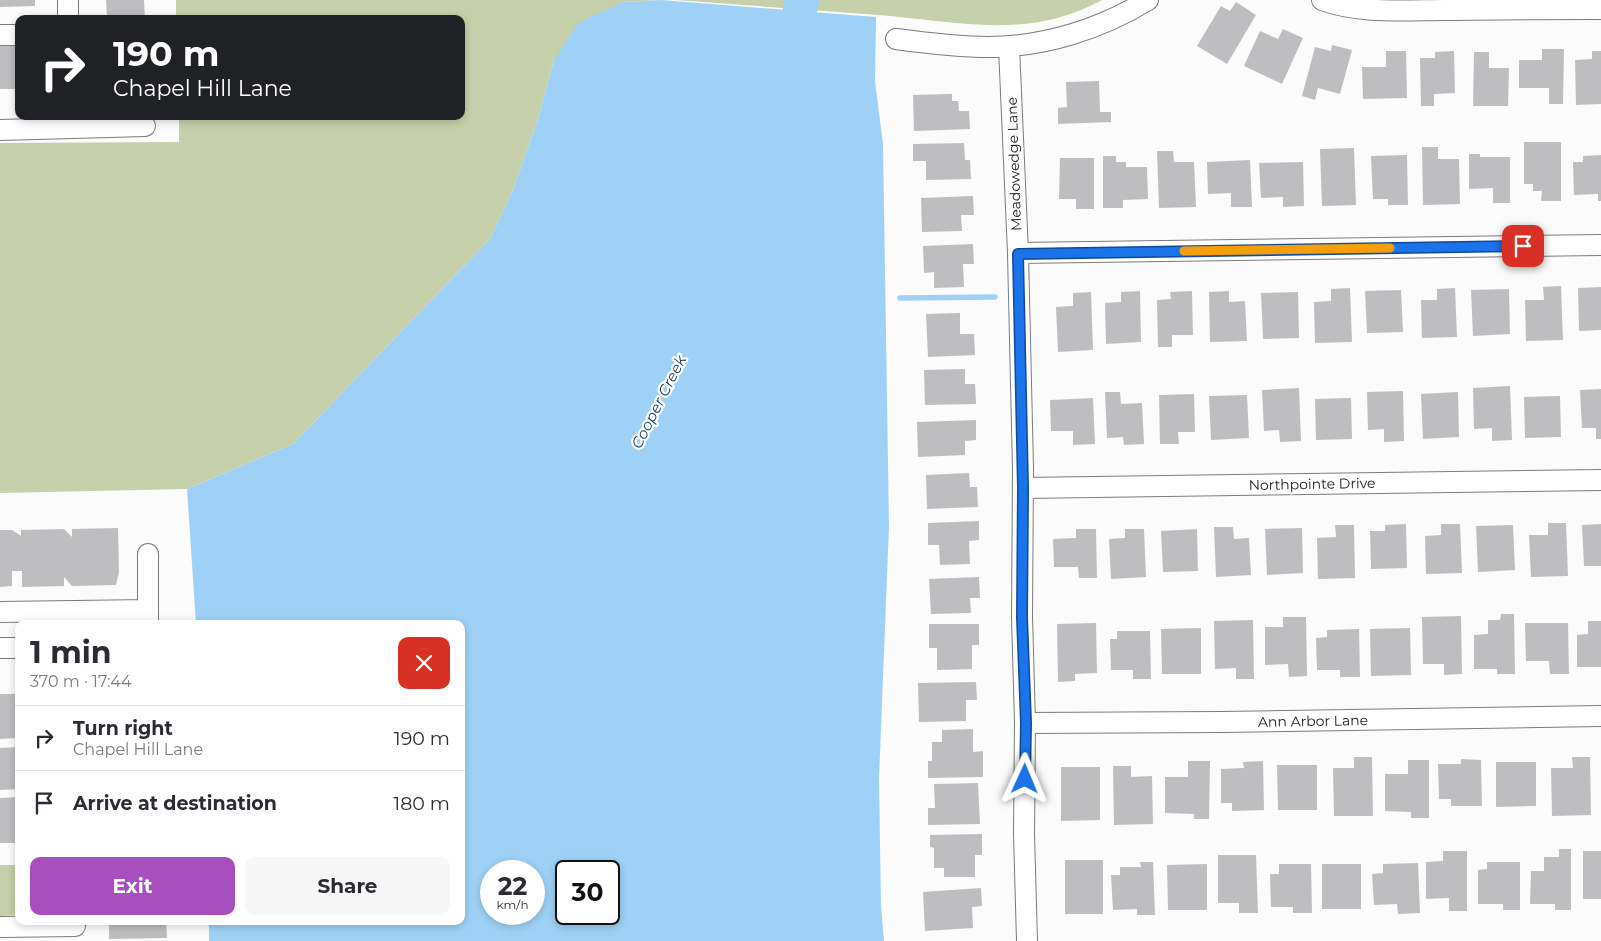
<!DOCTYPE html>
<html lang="en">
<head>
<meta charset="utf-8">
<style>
	body { margin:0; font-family:Montserrat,sans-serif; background:#f7f7f7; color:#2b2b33; height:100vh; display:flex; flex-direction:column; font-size:19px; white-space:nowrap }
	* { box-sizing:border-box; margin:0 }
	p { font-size:16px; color:#7c7c81 }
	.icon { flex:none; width:28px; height:28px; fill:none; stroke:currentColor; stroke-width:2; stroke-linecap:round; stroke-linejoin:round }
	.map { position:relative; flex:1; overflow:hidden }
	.panel { position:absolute; left:15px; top:620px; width:450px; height:305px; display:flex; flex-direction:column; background:#fff; border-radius:10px; box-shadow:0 2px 8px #0003 }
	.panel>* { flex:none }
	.guide { position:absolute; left:15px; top:15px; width:450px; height:105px; border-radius:10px; box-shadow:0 2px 8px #0003; background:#202124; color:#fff; overflow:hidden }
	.speed { position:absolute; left:480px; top:860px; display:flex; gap:10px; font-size:25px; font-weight:700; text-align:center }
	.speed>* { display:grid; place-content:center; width:65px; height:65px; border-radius:50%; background:#fff; box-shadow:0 2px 8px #0003; line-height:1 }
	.speed small { font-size:12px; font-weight:400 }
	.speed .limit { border:2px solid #111; border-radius:8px; background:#fff; color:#111 }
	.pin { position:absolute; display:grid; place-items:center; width:42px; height:42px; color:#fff; margin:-21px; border-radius:10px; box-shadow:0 2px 8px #0006 }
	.me { position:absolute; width:55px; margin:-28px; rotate:1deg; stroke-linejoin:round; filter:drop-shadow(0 0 4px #0008) }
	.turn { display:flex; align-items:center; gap:18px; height:105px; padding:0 15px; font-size:22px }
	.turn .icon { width:65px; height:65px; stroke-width:2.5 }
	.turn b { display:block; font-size:35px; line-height:42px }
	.round { display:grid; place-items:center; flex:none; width:52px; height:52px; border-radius:10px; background:#f7f7f7 }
	.summary { display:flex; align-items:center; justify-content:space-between; height:85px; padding:0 15px }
	h1 { font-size:30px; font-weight:700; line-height:38px }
	.action { display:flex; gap:10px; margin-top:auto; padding:10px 15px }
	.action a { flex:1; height:58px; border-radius:10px; background:#a64fbd; color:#fff; font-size:20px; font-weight:700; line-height:58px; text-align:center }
	.action a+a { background:#f7f7f7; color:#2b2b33 }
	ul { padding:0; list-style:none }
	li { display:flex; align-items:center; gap:15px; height:65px; padding:0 15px; border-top:1px solid #e1e1e2 }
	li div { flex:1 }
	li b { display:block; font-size:19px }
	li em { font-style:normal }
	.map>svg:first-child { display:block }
	.green { fill:#c6d0aa }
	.water { fill:#9fd1f6; fill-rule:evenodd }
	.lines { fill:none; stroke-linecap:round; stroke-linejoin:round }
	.stream { stroke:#9fd1f6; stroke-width:5.5 }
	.river { stroke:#9fd1f6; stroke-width:34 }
	.building { fill:#bebec0 }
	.minor-casing { stroke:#7b7b7c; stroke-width:22 }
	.minor { stroke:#fff; stroke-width:20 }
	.route-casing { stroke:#114b97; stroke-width:12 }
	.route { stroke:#1a73e8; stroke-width:9 }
	.slow { stroke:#f59e0b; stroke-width:9 }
	.labels { text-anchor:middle; stroke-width:4.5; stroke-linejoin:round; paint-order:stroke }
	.street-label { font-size:14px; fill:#232323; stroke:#fff }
	.water-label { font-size:15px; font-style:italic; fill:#133953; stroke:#fff }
</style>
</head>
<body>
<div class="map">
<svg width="1601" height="941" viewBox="0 0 1601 941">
	<rect width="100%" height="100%" fill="#fbfbfc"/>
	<path class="green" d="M176,0h485l-38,2 -69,58 -17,62 -24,68 -23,49 -197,205 -106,45 -187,4v-350l179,-1v-26h282v-97h-285z
		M676,0h426c-74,41 -146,21 -224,15 -67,-5 -135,-10 -202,-15z
		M0,865h19v50l-19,1z"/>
	<path class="water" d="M661,0l215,17 -1,64 8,63 6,382 -10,253 2,127 3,35h-675v-20h252v-297h-265l-9,-135 106,-45 197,-205 23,-49 24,-68 17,-62 24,-37 45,-21zM491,871h43v43h-43zM566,871h43v43h-43z"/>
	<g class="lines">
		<path class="stream" d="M900,298l95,-1"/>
		<path class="river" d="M791,56l11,-56"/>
	</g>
	<path class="building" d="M0,0h35v6l-35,1z
		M106,0h38l1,19h-38z
		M1236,2l20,13 -29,49 -30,-18 24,-40 9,5z
		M1283,29l20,9 -21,46 -38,-18 16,-35 18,8z
		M19,45v44h-19v-43z
		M1332,45l20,5 -12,44 -22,-6 -3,12 -13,-4 13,-49 16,4z
		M1542,49h22l-1,55h-14v-16h-30v-28h23z
		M1386,51h20l1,47 -44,1 -1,-32h24z
		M1454,51l1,42 -21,1v12h-13l-1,-48h15v-6z
		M1592,51h9v53l-25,1 -1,-45 17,-1z
		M1474,52h15v16h20l-1,38h-35z
		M1099,81l1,31h11v10l-53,2v-16l9,-1 -1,-25z
		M952,94v7h6l1,10h10l1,18 -56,2 -1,-36z
		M1524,142h37v59h-20l1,-10h-9v-7h-9z
		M964,143l1,17h5l1,19 -45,1v-19h-13v-17z
		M1422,147h16v12h21l1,45 -37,1z
		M1354,148l2,57 -34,1 -2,-57z
		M1157,151h16l1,11h20l2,45 -37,1z
		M1469,154h11v3h30v46h-17v-15l-24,1z
		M1407,155l1,50h-20v-6h-15l-2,-43z
		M1601,155v46h-3v-7l-24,1 -1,-33h10v-6z
		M1103,156h13v6h10v5h21l1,32 -25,1v8h-20z
		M1060,158h34v51h-18v-10h-17z
		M1250,160l2,47h-21v-14l-23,1 -1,-32z
		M1303,162l1,44 -21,1v-10l-22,1 -2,-35z
		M973,196l1,19h-13l1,16 -40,1 -1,-34z
		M973,244l1,20h-11l1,23 -30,1v-16l-10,1 -1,-27z
		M1561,286l2,54 -37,1 -1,-41h19l-1,-13z
		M1601,287v43l-22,1 -1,-43z
		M1350,288l2,54 -37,1 -1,-41 17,-1v-12z
		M1455,288l2,49 -35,1 -1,-38h16v-11z
		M1509,289l1,45 -37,2 -2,-46z
		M1401,290l2,42 -36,1 -2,-42z
		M1140,291l1,51 -35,2 -1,-41 16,-1v-10z
		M1192,291l1,44h-21v12h-14l-1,-47 14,-1 -1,-7z
		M1229,291v11l16,-1 2,40 -37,1 -1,-50z
		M1091,292l2,58 -35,2 -2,-45 17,-1v-13z
		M1298,292l1,46 -36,1 -2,-46z
		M960,313v21h14l1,21 -47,2 -2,-43z
		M965,369v15h10l1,20 -51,1 -1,-35z
		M1510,386l2,54 -20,1v-13l-18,1 -1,-41z
		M1299,388l2,53 -21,1 -1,-12 -15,1 -2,-41z
		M1601,389v50h-5v-11h-14l-2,-38z
		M1403,391l1,50 -20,1v-13l-16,1 -1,-38z
		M1105,392h15l1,12 21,-1 2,41 -20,1 -1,-8 -16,1z
		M1458,392l1,45 -36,2 -2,-45z
		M1194,394l1,38h-17l1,12h-19l-1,-49z
		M1247,395l2,43 -38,2 -2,-44z
		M1560,396l1,41 -36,1 -1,-41z
		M1093,398l2,46 -22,1v-14h-22l-1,-31z
		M1351,398l1,41 -36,1 -1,-41z
		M976,420v20l-11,1v14l-47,2 -1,-35z
		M969,473l1,14h7l1,20 -51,2 -1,-34z
		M979,521v19l-10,1 1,23 -30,1 -1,-20h-11v-22z
		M1548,523h18l2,53 -37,1 -2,-42h19z
		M1406,524l1,44 -36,1 -1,-38h15v-6z
		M1441,524h19l2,49 -36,1 -1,-38 16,-1z
		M1601,524v42h-17l-2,-41z
		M1335,525h19l1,53 -37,1 -1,-41 19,-1z
		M1513,525l2,45 -37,2 -2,-46z
		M1214,527h19l1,12 15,-1 2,37 -35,2z
		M118,528l1,44 -3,13 -44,1 -8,-9v9l-42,1v-16h-10v15l-12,1v-57h12l9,6v-6l43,-1 8,8v-8z
		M1302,528l1,45 -36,2 -2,-46z
		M1076,529h20l1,49h-18l-1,-11h-24l-1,-28 23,-1z
		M1125,529h19l2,48 -35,2 -2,-40 16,-1z
		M1197,529l1,42 -35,1 -2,-41z
		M979,577l1,21h-10l1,15 -40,1 -2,-35z
		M1501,614h13l1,60h-18v-5h-23v-34l14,-1v-14h12z
		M1461,616l1,58 -18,1v-11h-21l-1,-47z
		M1283,617h23l1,59 -18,1 -1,-13 -23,1v-38h18z
		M1253,620l1,59h-18v-11l-21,1 -1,-48z
		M1588,621h13v46h-24v-32l11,-1z
		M1096,623l1,50 -22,1v7l-17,1 -1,-58z
		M1525,623h43l1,51h-19l-1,-13h-23z
		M929,624h50v21h-7v24l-35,1v-22h-8z
		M1201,628v46h-39l-1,-45z
		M1410,628l1,47 -40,1 -1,-47z
		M1359,629l1,48h-20v-7h-23l-1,-32 11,-1v-7z
		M1117,631h33l1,48h-18v-9h-22l-1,-31h7z
		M976,682l1,18h-11v21l-47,1 -1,-39z
		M0,694h19v44l-19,1z
		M973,729v23l10,-1v26l-55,1v-17h4v-19h10v-12z
		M19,747v42l-19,1v-42z
		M1354,757h18l1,59h-39l-1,-48h21z
		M1572,757h18l1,58 -39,1 -1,-48h22z
		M1461,759l20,1 1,46h-31v-7h-12l-1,-35h23z
		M1408,760h21v58h-18v-6l-26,-1v-37h23z
		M1188,761h22l-1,58h-15v-5l-29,-1v-36h23z
		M1263,761l1,49 -32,1v-8h-11v-34l23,-1 -1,-6z
		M1496,762h40v44l-40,1z
		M1277,765h40v45h-39z
		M1113,766h18v11l21,-1 1,48 -39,1z
		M1061,767h39v53l-39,1z
		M978,783l2,41 -52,1v-17h7l-1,-24z
		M19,797v46h-19v-45z
		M982,834v21h-7v22h-31v-9h-10v-20l-4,-1v-12z
		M1559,849h12v61h-16v-6h-25l1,-33h13v-14h15z
		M1443,851h24v60h-18v-13l-23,1v-37l17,-1z
		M1583,851h18v48h-18z
		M1218,855h38l2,58h-19v-10h-21z
		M1065,860h38v54h-38z
		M1140,862h13l2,53h-18v-6l-24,1 -2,-35h9v-8h21z
		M1487,862h33v48h-17v-6h-25v-34l9,-1z
		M1418,863l2,50 -22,1 -1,-10 -23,1 -2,-31 11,-1v-9z
		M1207,864v46h-39l-1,-45z
		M1279,864h32l1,49h-19v-6h-22l-1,-33h9z
		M1322,864h39v45h-39z
		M981,888l1,18 -10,1 1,21 -48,3 -2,-39z
		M109,921h57l1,17 -58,1z"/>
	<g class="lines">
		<g class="minor-casing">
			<path id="minor" d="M68,0v19
				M1322,0c38,14 82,10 122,10 52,-1 105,-1 157,-1
				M0,35h19
				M896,39c30,4 61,8 92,8 56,0 113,-18 160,-47
				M1009,47l9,206 5,216 -1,148 3,106 -1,111 3,107
				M0,130l145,-4
				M1018,253l583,-8
				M1023,488l578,-8
				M0,612l148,-2
				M148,622v-68
				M0,648h19
				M1025,723l198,-1 378,-6
				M0,927l75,-1"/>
		</g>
		<use href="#minor" class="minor"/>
	</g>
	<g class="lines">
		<g class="route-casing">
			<path id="route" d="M1025,779l1,-56 -4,-106 1,-129 -5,-234 505,-8"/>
		</g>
		<use href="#route" class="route"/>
		<path class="slow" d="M1184,251l206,-3"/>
	</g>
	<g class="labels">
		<g class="street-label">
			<text transform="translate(1014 164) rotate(-92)" y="5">Meadowedge Lane</text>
			<text transform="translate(1312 484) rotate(-1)" y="5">Northpointe Drive</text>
			<text transform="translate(1313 721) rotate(-1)" y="5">Ann Arbor Lane</text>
		</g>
		<g class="water-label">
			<text transform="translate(659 402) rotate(-63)" y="5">Cooper Creek</text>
		</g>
	</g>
</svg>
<div class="speed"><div>22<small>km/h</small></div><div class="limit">30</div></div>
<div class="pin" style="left:1523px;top:246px;background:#d93025"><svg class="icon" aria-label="arrive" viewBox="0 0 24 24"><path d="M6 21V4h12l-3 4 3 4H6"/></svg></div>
<svg class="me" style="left:1025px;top:779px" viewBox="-20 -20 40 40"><path d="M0-17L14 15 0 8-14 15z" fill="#1a73e8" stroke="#fff" stroke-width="4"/></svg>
<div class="guide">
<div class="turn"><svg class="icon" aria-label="right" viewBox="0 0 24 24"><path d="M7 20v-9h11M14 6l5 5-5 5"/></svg><div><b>190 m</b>Chapel Hill Lane</div></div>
</div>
<section class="panel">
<div class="summary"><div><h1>1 min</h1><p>370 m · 17:44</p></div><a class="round" style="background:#d93025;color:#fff"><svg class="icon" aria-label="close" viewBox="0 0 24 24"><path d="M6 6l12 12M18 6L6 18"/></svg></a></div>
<ul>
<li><svg class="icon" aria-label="right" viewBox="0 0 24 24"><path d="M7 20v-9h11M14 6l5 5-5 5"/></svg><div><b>Turn right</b><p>Chapel Hill Lane</p></div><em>190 m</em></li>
<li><svg class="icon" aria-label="arrive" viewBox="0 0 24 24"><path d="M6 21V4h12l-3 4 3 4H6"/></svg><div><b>Arrive at destination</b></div><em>180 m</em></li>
</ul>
<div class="action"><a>Exit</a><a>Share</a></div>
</section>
</div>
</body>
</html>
